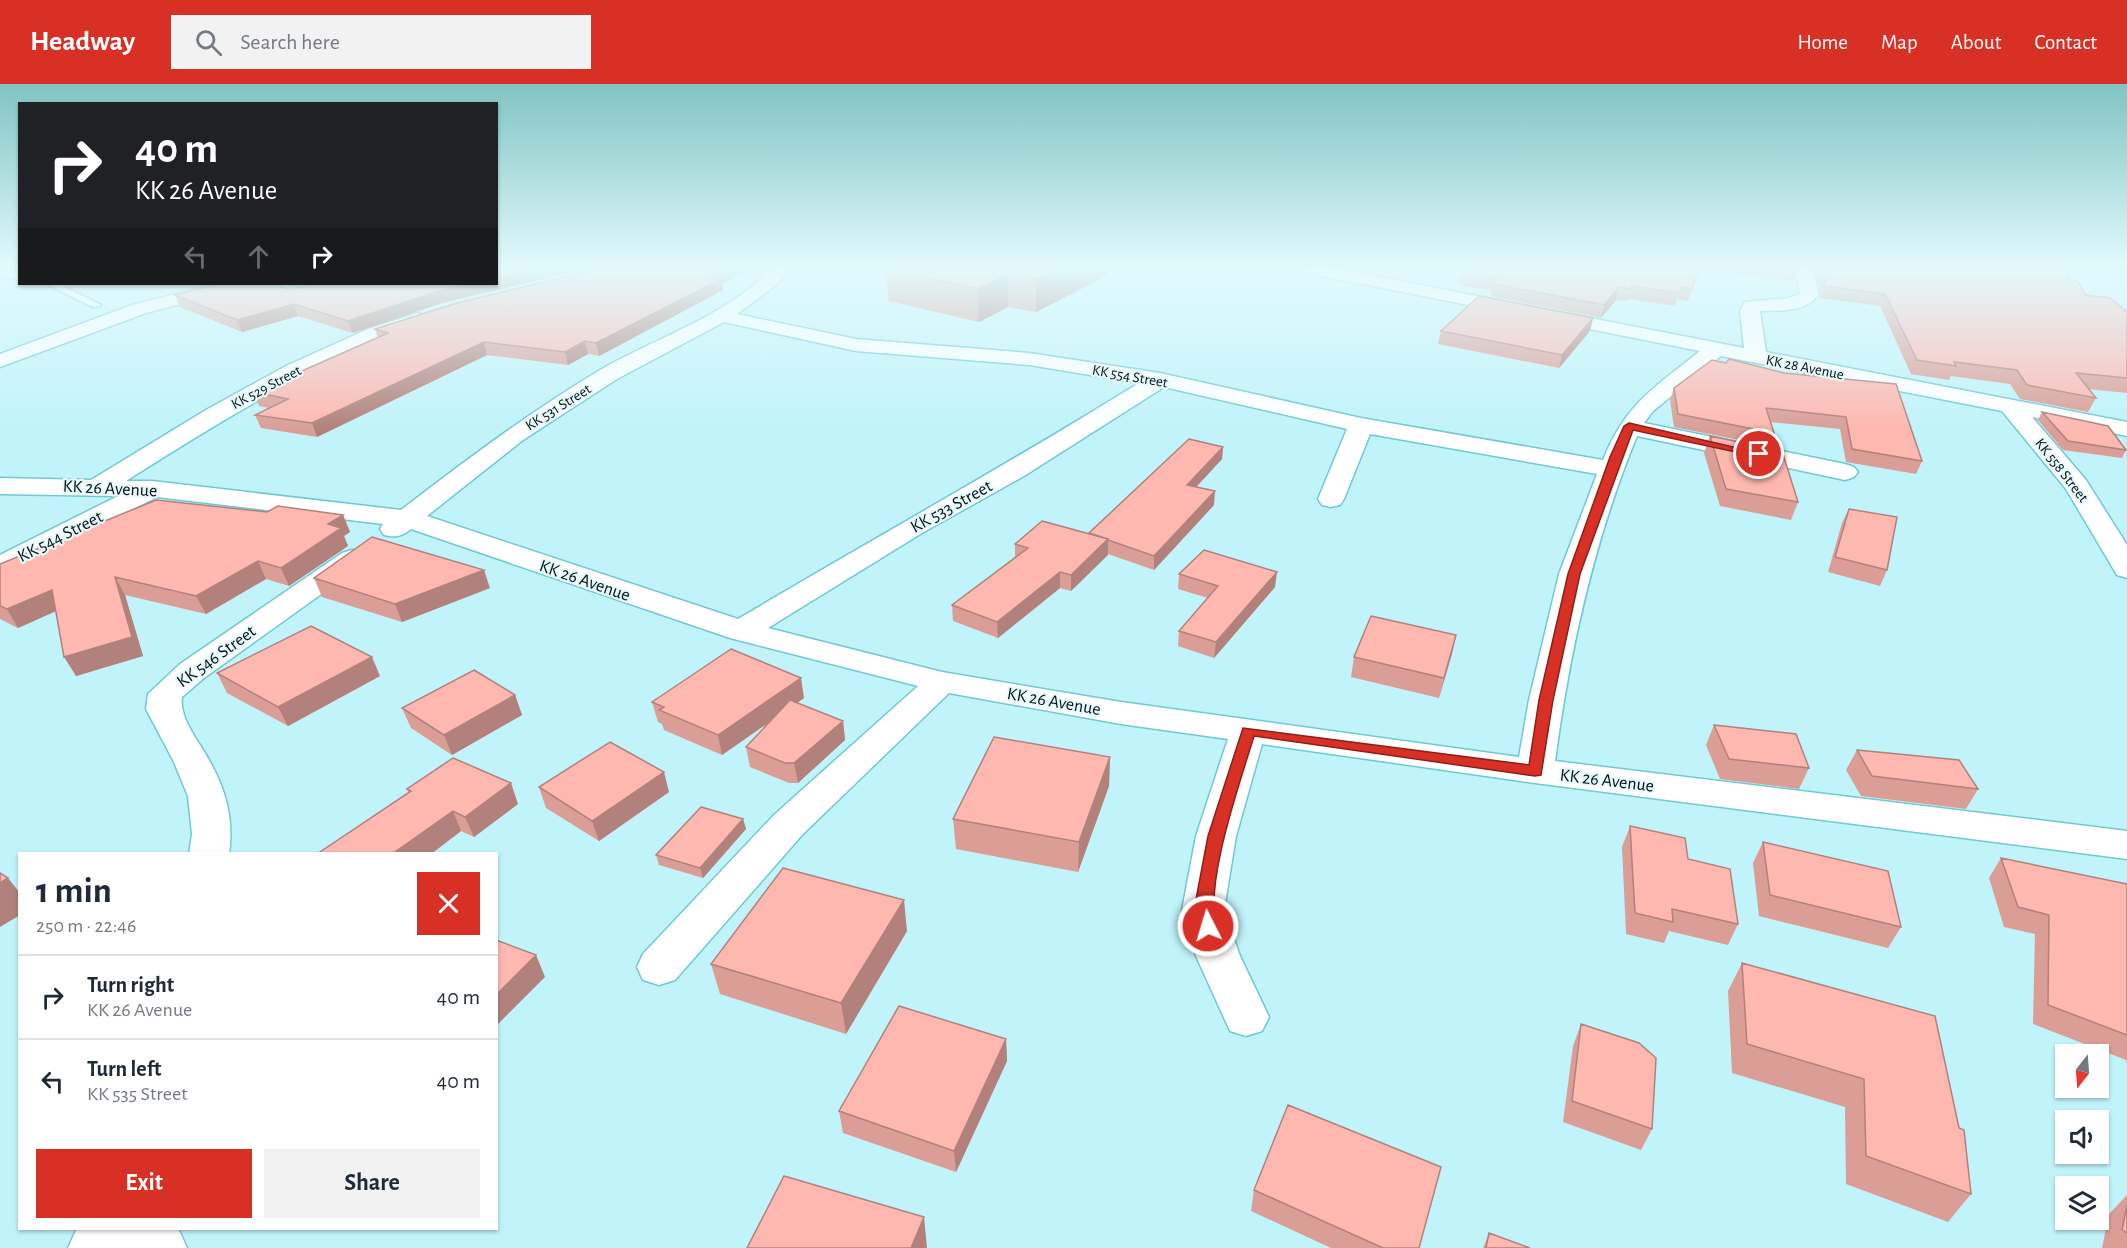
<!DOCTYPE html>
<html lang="en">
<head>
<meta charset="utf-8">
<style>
	body { margin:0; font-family:"Alegreya Sans",sans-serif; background:#f2f2f3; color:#1f2937; height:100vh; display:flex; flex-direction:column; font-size:22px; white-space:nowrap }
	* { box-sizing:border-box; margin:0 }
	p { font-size:20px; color:#747a83 }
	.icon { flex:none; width:33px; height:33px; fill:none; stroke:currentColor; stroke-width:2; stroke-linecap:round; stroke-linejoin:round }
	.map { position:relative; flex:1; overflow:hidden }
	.sheet { position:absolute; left:18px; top:768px; width:480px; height:378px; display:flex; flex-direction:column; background:#fff; border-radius:0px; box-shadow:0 2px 4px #0004 }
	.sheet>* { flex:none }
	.guide { position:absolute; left:18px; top:18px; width:480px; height:183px; border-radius:0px; box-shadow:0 2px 4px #0004; background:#202124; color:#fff; overflow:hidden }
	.needle { width:39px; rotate:197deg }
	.buttons { position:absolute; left:2055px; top:960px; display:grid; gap:12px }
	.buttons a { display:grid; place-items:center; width:54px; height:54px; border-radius:0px; background:#fff; box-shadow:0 2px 4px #0004; font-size:30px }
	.pin { position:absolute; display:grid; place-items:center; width:51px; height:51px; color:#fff; margin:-26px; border:3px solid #fff; border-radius:50%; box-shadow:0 2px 6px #0007 }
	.me { position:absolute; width:66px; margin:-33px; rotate:355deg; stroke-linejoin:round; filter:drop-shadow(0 0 4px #0008) }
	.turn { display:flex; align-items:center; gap:21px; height:126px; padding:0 18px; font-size:27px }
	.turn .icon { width:78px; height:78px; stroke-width:2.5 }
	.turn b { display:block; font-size:42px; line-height:51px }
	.lanes { display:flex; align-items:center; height:57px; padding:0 18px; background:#0003; justify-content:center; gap:30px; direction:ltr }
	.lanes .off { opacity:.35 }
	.round { display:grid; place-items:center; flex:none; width:63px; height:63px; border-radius:0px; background:#f2f2f3 }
	.headline { display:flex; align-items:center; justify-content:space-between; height:102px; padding:0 18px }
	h1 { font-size:36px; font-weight:700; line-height:45px }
	.action { display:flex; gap:12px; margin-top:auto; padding:12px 18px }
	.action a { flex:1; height:69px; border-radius:0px; background:#d93025; color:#fff; font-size:24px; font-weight:700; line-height:69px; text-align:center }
	.action a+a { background:#f2f2f3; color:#1f2937 }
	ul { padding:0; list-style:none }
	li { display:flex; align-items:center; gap:18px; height:84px; padding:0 18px; border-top:2px solid #e0e1e3 }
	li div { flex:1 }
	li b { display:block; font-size:22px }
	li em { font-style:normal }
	header { display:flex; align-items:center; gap:36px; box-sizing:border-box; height:84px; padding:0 30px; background:#d93025; color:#fff }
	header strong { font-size:28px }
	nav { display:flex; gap:33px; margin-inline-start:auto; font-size:21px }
	.search { width:420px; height:54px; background:#f2f2f3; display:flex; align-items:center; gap:15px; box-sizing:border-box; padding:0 21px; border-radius:0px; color:#747a83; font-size:22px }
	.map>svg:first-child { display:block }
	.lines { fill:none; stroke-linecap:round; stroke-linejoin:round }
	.lane-casing { stroke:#6fc9d4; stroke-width:4 }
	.street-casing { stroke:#6fc9d4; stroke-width:3 }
	.lane { fill:#fff; fill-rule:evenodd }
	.street { fill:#fff; fill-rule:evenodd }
	.wall { fill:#da9e97 }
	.shaded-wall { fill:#b2817b }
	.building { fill:#feb8b0; stroke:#b2817b; stroke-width:1.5 }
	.route { fill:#d93025; stroke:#8d1f18; stroke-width:1.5 }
	.labels { text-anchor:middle; stroke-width:4.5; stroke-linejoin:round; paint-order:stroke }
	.far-street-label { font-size:15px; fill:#001215; stroke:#e9f9fb }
	.street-label { font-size:18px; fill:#001215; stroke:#e9f9fb }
</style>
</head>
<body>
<header>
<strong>Headway</strong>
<div class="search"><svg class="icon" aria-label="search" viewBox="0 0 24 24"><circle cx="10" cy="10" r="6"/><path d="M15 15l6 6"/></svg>Search here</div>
<nav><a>Home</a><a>Map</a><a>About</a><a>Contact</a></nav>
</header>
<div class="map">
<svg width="2127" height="1164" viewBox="0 0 2127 1164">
	<rect width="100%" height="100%" fill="#c0f3fa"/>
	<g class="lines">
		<g class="lane-casing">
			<path id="lane" d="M0,187l20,1v6l-20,-1z
				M47,200h11l43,21 -8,2z"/>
		</g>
		<g class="street-casing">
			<path id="street" d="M772,184h19l-16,18 -38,28 119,25 173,14 131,20 201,45 242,42c22,-56 52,-73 97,-109l-393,-78 -9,-5h36l410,80 -4,-37 5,-9 44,-4 11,-4 -6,-26h18l7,26c-13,19 -39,16 -59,17l6,41 361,70v14l-95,-19 54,63 41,65v33l-10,-3 -51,-86 -64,-78 -281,-55 -68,55 -9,12 201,41 9,3 4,5 -4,5 -9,3 -208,-44c-43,104 -67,212 -82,325l572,70v28l-592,-76 -273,-39 -26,92 -12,74 16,46 29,61 -7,14 -16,5 -16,-5 -34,-75 -14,-46 14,-74 32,-97 -107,-15 -172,-31 -147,142 -127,145 -16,5 -16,-5 -6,-13 6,-13 131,-139 144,-129 -188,-48 -319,-109c-9,7 -15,9 -27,6l-4,-6 3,-5 -226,-27 -147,75 -10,3v-20l118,-59 -118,-2v-16l91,2 115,-70 80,-44 82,-37 50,-16 10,6 -3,4c-108,38 -203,97 -299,158h26l249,29c65,-50 129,-98 199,-140 57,-33 126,-53 172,-102zM724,238l132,29 173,14 110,18c-132,82 -268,157 -401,236l-311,-103 96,-76 94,-61zM1164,303l183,42 -29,70 4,6 9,2 9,-2 4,-6 26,-65 227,40 -38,100 -30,126 -10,57 -398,-55 -179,-30 -174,-44 154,-95 102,-57z
				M216,200h29l-3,4 -96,25 -146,54v-13l132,-49z
				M352,466l10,3 4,6 -4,6 -158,113 -22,19c-3,22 17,44 27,63 17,30 25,59 20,94h-40l3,-20 -4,-38 -15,-36 -27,-51 2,-15 32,-30 162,-111z
				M77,1144h101l9,20h-119z"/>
		</g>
		<use href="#lane" class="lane"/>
		<use href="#street" class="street"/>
	</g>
	<path class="wall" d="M496,184h92l-146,35 -89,30 -55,-17 -56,16 -62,-25 -5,-12 115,-5z
		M603,184h149l-30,16 1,6 -124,66 -11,-2 -20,11 -81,-10 -170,82 -56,-9 -6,-13 14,-7 -10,-2 -5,-14 124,-54 -3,-9z
		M1463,184h336l-5,12 -96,-8 -10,29 -11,-2 -2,7 -47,-7 -1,2 -11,-1 -15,18 -111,-22 1,-6 -29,-4 1,-4h-4l3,-12z
		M1813,184h254l3,12 15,15 42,17v81l-39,-4 8,9 -8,14 -68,-13 -10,-15 -59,-8 -2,4 -38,-6 -31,-68 -61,-8 2,-6z
		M886,185l222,6 -72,37 -28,-5 -29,15 -90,-21z
		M1593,234l-3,13 -31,37 -121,-24 3,-13z
		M1784,289l138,88 -6,13 -70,-12 -6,-33 -69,-7 3,11 -5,13 -95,-19 -4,-27 4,-12z
		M2042,328l84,38 -4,8 -59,-8 -25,-30z
		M1710,352l88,66 -7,18 -71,-14 -16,-53z
		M1223,363l-1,12 -26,28 18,18 -60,65 -46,-16 -37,37 -11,-3 -62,50 -45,-17 -1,-16 63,-47v-14l74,-10z
		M1849,425l38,61 -7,16 -52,-14 14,-49z
		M267,428l76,3 7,17 -6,4 4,10 -59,40 -23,-7 -60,35 -81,-19 18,61 -67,20 -20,-65 -38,17 -18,-9v-55z
		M1179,490l96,13 -61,71 -36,-12 1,-15 29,-33 -30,-9z
		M314,494l176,10 -88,34 -80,-25z
		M1456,551l-17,63 -88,-21 3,-20z
		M217,589l163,3 -92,50 -61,-33z
		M515,611l7,20 -70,40 -41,-27 -9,-20z
		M804,614l-7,5 46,18 2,19 -47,43h-9l-39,-16 -4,-20 23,-25 -47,33 -58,-25 -2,-6 -4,-2 -6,-20z
		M1714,641l95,43 -10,21 -79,-10 -14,-34z
		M1857,666l121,39 -12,20 -105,-13 -15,-26z
		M1110,673l-1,29 -31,86 -122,-23 -3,-30z
		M539,703l130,5 -70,49 -53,-33z
		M407,705l111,15 -44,33 -13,-6 -30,23h-114l91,-62z
		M743,735l3,10 -43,49 -44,-13 -3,-10z
		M1630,742l58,33 50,65 -10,21 -59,-14 -5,12 -38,-9 -4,-87z
		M1763,758l138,85 -13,21 -129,-32 -6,-53z
		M2001,774l126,26v180l-1,-4 -93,-36 2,-90 -31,-7 -15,-49z
		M907,847l-61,103 -126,-40 -9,-30z
		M1742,879l193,53 36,178 -23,28 -102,-38 -1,-77 -113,-34 -4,-82z
		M1581,940l71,105 -11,21 -78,-28 10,-76z
		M1006,955l1,22 -51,111 -113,-39 -4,-22z
		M1254,1106l165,58h-88l-80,-37z
		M2127,1111v53h-25l7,-34z
		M1489,1149l41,15h-47z"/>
	<path class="shaded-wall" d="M538,184h50l-146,35 -89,30 -5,-12 91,-30 32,-7h25v-6z
		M729,184h23l-30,16 1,6 -124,66 -3,-13z
		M1059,184h49v7l-72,37v-33z
		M1008,190v33l-29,15 -1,-33z
		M1619,203l-3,13 -15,18 3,-13z
		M294,220l4,12 -56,16 -5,-12z
		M1593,234l-3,13 -31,37 3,-13z
		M585,257l3,13 -20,11 -3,-13z
		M484,258l3,13 -170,82 -5,-14z
		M1223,363l-1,12 -36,39 1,-13z
		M1215,407l-1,14 -60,65v-14z
		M343,431l7,17 -6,4 4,10 -59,40 -8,-18 47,-44z
		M1108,455v16l-37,36v-16z
		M258,477l8,18 -60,35 -10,-18z
		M484,486l6,18 -88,34 -7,-18z
		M1060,488v16l-62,50 -1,-16z
		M1277,488l-2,15 -61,71 2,-16z
		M115,493l10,18 18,61 -67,20 -12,-19z
		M52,506l11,18 -45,20 -11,-19z
		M1456,551l-4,19 -13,44 5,-20z
		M372,573l8,19 -92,50 -10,-19z
		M801,594l3,20 -82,57 -4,-20z
		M515,611l7,20 -70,40 -8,-20z
		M843,637l2,19 -47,43 -4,-20z
		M1110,673l-1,29 -31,86 1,-30z
		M664,688l5,20 -70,49 -7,-20z
		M511,699l7,21 -44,33 -9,-20z
		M453,727l8,20 -30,23h-39z
		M743,735l3,10 -43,49 -3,-10z
		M8,794l12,15v22l-20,12v-44z
		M904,816l3,31 -61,103 -5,-31z
		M536,871l9,22 -49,49v-31z
		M1006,955l1,22 -51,111 -2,-21z
		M924,1133l3,31h-16z"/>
	<path class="building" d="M496,184h42l-42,10z
		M603,184h126l-18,10 10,1 -125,64 -11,-2 -20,11 -81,-10 -172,81 -57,-8 33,-16 -34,-7 134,-59 -13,-4 82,-26z
		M888,184h171l-23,11 -28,-5 -30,15 -92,-20z
		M1463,184h236l-7,21 -11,-2 -2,6 -47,-7 -2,3 -11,-2 -15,18 -111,-21 5,-5 -33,-5 3,-3 -6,-1z
		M1821,184h246l3,12 8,1 7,14 25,3 17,14v66l-51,-5 20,25 -69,-13 -10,-15 -63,-8 2,4 -39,-6 -32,-66 -62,-8 3,-5z
		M219,200h54l17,6 23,-6h158l-32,7 -91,30 -54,-17 -57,16 -62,-25z
		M1479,212l114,22 -31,37 -121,-24z
		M1729,275l55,14 112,11 26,77 -70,-12 -6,-32 -80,-9 8,25 -96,-19 -4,-26 38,-28 14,3z
		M2042,328l66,14 18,24 -58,-9z
		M1710,352l72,15 16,51 -72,-13z
		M1189,355l34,8 -36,38 28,6 -61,65 -46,-16v-1l-19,-6z
		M156,416l111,12 11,-6 65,9 -15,9 13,4 -60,40 -23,-7 -62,35 -81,-19 17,60 -68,20 -12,-67 -45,19 -7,-3v-42z
		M1849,425l48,8 -10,53 -52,-13z
		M1042,437l66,18 -37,36 -11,-3 -63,50 -45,-17 76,-57 -13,-4z
		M372,453l112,33 -89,34 -81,-26z
		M1204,466l73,22 -61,70 -37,-11 39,-45 -39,-12z
		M1371,532l85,19 -12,43 -90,-21z
		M311,542l61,31 -94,50 -61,-34z
		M731,565l70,29 -83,57 -59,-25 5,-3 -12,-5z
		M474,586l41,25 -71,40 -42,-27z
		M790,616l53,21 -49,42h-9l-39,-16z
		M1714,641l82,9 13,34 -80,-9z
		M994,653l116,20 -31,85 -126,-23z
		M610,658l54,30 -72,49 -53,-34z
		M1857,666l102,10 19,29 -106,-13z
		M453,674l58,25 -46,34 -12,-6 -61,43h-75l94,-63 -4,-2z
		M701,723l42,12 -43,49 -44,-13z
		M1630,742l55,12 3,21 42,10 8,55 -66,-15 1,13 -38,-9z
		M1763,758l125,29 13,56 -131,-32z
		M2001,774l126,26v151l-79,-30 1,-90 -31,-8z
		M783,784l121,32 -63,103 -130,-39z
		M0,789l8,5 -8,5z
		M496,856l40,15 -40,40z
		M1742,879l193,53 24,112 5,2 7,64 -105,-38 -2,-77 -117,-35z
		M899,922l107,33 -52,112 -115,-40z
		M1581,940l58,19 17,15 -4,71 -80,-28z
		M1288,1021l153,62 -22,81h-36l-129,-58z
		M784,1092l140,41 -13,31h-164z
		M2127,1121v28l-5,-3z
		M1489,1149l41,15h-44z"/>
	<linearGradient id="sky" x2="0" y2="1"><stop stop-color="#80c4c3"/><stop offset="0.53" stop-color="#e3fafd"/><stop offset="1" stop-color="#e3fafd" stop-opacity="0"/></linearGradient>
	<rect width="2127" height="347" fill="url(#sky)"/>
	<path class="route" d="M1629,339l135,31 -5,3 -126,-27 -53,144 -27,126 -12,75 -6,1 -281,-40c-13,44 -51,149 -37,190l-3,4h-12l-8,-20 14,-74 35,-108 286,37 10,-65 29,-126 42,-117 14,-31z"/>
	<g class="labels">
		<g class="far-street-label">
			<text transform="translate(1805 283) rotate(11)" y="5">KK 28 Avenue</text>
			<text transform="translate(1130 292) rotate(10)" y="5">KK 554 Street</text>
			<text transform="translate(266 303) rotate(-28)" y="5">KK 529 Street</text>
			<text transform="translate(558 323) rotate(-32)" y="5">KK 531 Street</text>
			<text transform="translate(2062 386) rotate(52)" y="5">KK 558 Street</text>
		</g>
		<g class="street-label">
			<text transform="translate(110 404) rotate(3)" y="6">KK 26 Avenue</text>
			<text transform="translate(951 422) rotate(-29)" y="6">KK 533 Street</text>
			<text transform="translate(60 452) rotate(-27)" y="6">KK 544 Street</text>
			<text transform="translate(585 496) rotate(19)" y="6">KK 26 Avenue</text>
			<text transform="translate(216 572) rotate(-36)" y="6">KK 546 Street</text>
			<text transform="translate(1054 617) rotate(10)" y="6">KK 26 Avenue</text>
			<text transform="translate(1607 696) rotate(7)" y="6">KK 26 Avenue</text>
		</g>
	</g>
</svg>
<div class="buttons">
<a><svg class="needle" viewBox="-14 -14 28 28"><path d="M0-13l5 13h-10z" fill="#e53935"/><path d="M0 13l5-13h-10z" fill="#747a83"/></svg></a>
<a><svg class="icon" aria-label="sound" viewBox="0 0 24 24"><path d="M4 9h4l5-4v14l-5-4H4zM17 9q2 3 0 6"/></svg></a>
<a><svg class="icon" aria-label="layers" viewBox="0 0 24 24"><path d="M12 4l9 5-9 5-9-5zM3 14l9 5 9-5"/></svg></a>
</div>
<div class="pin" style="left:1759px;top:370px;background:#d93025"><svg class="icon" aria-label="arrive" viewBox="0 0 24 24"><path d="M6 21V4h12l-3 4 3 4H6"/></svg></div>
<svg class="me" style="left:1208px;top:842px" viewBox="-20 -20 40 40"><circle r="17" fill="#d93025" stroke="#fff" stroke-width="3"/><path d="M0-11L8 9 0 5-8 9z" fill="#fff"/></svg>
<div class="guide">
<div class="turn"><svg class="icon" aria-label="right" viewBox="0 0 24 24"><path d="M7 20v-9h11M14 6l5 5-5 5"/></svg><div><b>40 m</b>KK 26 Avenue</div></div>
<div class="lanes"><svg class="icon off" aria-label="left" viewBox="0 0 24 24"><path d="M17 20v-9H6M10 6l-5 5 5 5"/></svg><svg class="icon off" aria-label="ahead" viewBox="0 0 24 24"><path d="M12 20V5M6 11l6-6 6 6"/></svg><svg class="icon" aria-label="right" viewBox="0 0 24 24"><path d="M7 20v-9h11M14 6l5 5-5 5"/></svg></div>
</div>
<section class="sheet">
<div class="headline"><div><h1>1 min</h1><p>250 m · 22:46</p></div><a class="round" style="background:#d93025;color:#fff"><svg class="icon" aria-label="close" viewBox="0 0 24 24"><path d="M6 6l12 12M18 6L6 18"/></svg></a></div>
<ul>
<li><svg class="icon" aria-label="right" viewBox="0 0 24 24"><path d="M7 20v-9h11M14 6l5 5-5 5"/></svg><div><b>Turn right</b><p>KK 26 Avenue</p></div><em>40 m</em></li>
<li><svg class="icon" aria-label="left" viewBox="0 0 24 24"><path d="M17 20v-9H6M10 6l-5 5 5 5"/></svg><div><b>Turn left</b><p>KK 535 Street</p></div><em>40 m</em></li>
</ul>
<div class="action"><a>Exit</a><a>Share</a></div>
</section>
</div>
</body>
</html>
